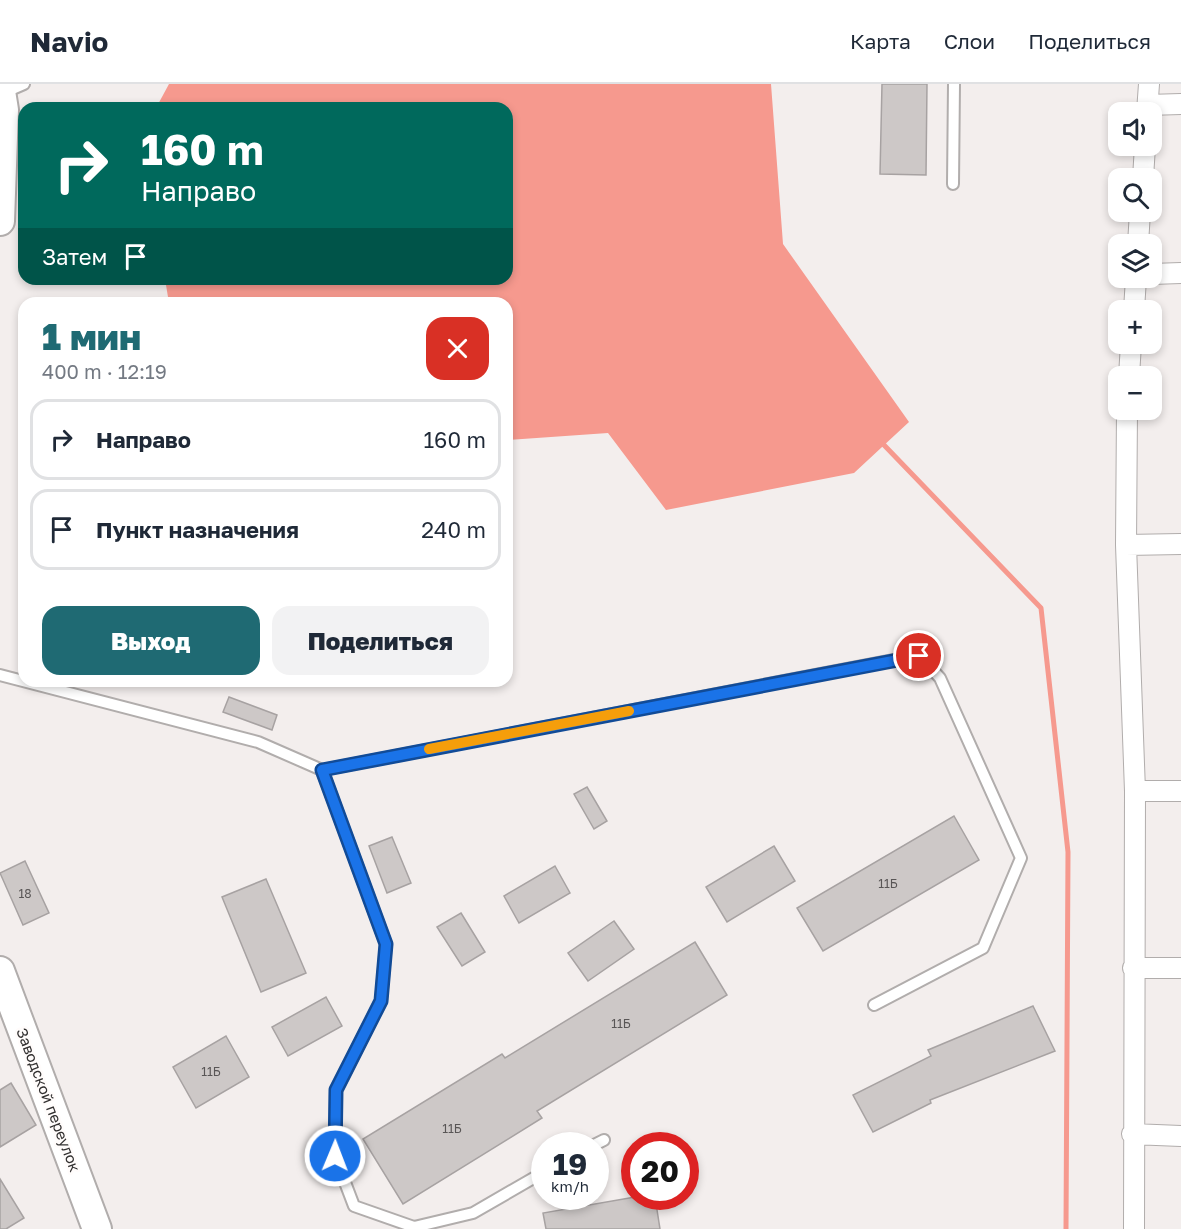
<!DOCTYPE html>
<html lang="ru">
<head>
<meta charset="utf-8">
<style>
	body { margin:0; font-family:"Golos Text",sans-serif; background:#f2f2f3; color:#1f2937; height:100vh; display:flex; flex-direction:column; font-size:22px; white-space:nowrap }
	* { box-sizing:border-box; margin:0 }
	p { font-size:20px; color:#747a83 }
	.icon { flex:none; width:33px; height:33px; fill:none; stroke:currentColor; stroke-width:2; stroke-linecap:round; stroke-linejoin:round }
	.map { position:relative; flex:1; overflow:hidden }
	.sheet { position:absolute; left:18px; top:213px; width:495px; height:390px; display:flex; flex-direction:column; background:#fff; border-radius:18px; box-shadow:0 3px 9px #0003 }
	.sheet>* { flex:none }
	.banner { position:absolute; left:18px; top:18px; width:495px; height:183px; border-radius:18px; box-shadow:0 3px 9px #0003; background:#00695c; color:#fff; overflow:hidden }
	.tools { position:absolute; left:1108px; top:18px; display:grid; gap:12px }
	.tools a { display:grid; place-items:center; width:54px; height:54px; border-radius:12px; background:#fff; box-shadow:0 3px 9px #0003; font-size:30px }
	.speed { position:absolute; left:531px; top:1048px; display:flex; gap:12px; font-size:30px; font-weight:700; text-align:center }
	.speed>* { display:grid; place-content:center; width:78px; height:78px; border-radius:50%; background:#fff; box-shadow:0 3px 9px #0003; line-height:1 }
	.speed small { font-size:15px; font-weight:400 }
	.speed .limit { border:9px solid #d22; background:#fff; color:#111 }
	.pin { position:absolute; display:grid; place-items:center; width:51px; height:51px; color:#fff; margin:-26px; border:3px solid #fff; border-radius:50%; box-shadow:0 2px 6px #0007 }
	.me { position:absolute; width:66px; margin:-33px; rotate:1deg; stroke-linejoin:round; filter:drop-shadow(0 0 4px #0008) }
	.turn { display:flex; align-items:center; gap:21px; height:126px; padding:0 24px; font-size:27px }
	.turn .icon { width:78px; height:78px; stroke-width:2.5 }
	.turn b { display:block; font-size:42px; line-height:51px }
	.then { display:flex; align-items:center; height:57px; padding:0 24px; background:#0003; gap:12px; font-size:22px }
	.round { display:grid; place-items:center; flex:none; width:63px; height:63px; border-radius:18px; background:#f2f2f3 }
	.head { display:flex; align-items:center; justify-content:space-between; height:102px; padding:0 24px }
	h1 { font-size:36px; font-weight:800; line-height:45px; color:#1f6a73 }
	.button { display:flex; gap:12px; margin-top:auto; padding:12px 24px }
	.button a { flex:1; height:69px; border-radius:18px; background:#1f6a73; color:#fff; font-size:24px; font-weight:800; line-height:69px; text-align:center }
	.button a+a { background:#f2f2f3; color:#1f2937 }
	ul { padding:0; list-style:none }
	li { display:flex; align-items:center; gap:18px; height:81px; margin:0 12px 9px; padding:0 12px; border:3px solid #e0e1e3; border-radius:18px }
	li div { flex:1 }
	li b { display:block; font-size:22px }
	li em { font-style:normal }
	header { display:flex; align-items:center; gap:36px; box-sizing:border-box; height:84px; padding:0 30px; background:#fff; border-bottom:2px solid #e0e1e3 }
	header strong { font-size:28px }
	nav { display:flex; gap:33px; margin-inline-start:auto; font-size:21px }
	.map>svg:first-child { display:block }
	.water { fill:#f6998e }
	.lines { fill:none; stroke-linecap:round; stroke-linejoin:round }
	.stream { stroke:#f6998e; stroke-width:5 }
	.building { fill:#cdc8c7; stroke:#a7a2a2; stroke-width:1.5 }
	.lane-casing { stroke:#b1adac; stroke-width:14 }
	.street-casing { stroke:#b1adac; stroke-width:22 }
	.secondary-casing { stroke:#b1adac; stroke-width:32 }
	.lane { stroke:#fff; stroke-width:10 }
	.street { stroke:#fff; stroke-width:20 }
	.secondary { stroke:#fff; stroke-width:28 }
	.route-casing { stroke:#114b97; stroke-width:15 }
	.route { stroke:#1a73e8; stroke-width:10 }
	.slow { stroke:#f59e0b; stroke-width:10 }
	.labels { text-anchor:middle; stroke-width:5; stroke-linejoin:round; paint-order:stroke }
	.number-label { font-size:12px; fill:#595656 }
	.street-label { font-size:15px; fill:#323030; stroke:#fffcfb }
</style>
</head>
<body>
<header>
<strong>Navio</strong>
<nav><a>Карта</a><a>Слои</a><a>Поделиться</a></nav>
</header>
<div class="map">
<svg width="1181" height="1145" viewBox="0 0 1181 1145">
	<rect width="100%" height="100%" fill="#f3eeed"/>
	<path class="water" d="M169,0h602l12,160 126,178 -55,51 -188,37 -58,-77 -101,7v-137h-338l-4,-24h342v-171h-351z"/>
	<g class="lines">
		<path class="stream" d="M884,361l157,163 27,244 -2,377"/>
	</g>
	<path class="building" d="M882,0h45l-1,91 -46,-1z
		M229,613l48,18 -5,15 -49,-18z
		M587,703l20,34 -13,8 -20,-35z
		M954,732l25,44 -156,91 -26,-43z
		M392,753l19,46 -24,10 -18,-47z
		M774,762l21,35 -68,41 -21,-35z
		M25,777l24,52 -26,12 -23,-52z
		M555,782l15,27 -51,30 -15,-27z
		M266,795l40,94 -45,19 -39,-95z
		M461,829l24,39 -23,14 -25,-39z
		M614,837l20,28 -46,32 -20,-28z
		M695,858l32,53 -190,116 5,7 -139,86 -40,-65 139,-85 3,4z
		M326,913l16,29 -54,30 -16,-29z
		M1033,922l22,45 -125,49 1,3 -58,29 -20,-37 78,-39 -3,-6z
		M226,952l23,41 -53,31 -23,-41z
		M11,999l25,42 -36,22v-57z
		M0,1095l24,39 -18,11h-6z
		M635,1113h20l5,32h-114l-3,-16z"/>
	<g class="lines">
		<g class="lane-casing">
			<path id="lane" d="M1,10l23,-10
				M953,100l1,-100
				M0,591l258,67 64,28 64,174 -5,57 -45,89 -1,66 19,50 60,21 59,-14 71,-41
				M322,686l597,-115 21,23 81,180 -38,90 -109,57
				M592,1062l12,-6"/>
		</g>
		<g class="street-casing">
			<path id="street" d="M1148,21l33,-1
				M1147,28l2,-28
				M1143,94l2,-32
				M1138,160l2,-32
				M1152,190l29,-1
				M1134,226l2,-32
				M1129,292l2,-32
				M1127,326l-1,135 9,246 -1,438
				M1126,461l55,-1
				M1135,707h46
				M1133,884h48
				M1132,1050l49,2"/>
		</g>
		<g class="secondary-casing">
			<path id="secondary" d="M0,1l4,25 -4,111
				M0,887l97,258"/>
		</g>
		<use href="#lane" class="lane"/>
		<use href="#street" class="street"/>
		<use href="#secondary" class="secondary"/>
	</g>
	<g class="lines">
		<g class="route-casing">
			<path id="route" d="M335,1072l1,-66 45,-89 5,-57 -64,-174 597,-114"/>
		</g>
		<use href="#route" class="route"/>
		<path class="slow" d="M429,665l200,-38"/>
	</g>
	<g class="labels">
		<g class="number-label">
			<text x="888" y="804">11Б</text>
			<text x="25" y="814">18</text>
			<text x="621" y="944">11Б</text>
			<text x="211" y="992">11Б</text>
			<text x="452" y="1049">11Б</text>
		</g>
		<g class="street-label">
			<text transform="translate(48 1016) rotate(69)" y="5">Заводской переулок</text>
		</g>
	</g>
</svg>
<div class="tools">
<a><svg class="icon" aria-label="sound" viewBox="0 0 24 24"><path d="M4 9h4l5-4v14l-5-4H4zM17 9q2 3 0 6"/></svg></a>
<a><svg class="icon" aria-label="search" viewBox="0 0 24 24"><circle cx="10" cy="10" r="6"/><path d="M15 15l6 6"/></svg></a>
<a><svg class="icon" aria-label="layers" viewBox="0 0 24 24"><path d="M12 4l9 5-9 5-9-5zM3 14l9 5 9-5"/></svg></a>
<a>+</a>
<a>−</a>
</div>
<div class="speed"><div>19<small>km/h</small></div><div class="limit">20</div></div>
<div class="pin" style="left:919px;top:572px;background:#d93025"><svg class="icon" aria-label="arrive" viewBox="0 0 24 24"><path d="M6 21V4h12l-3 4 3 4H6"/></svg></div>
<svg class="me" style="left:335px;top:1072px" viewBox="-20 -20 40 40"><circle r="17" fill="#1a73e8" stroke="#fff" stroke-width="3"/><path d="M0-11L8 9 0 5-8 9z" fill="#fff"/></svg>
<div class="banner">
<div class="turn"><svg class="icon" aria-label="right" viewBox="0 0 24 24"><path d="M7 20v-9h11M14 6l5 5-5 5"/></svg><div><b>160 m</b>Направо</div></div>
<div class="then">Затем<svg class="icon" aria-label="arrive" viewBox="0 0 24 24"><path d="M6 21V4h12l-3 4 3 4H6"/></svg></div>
</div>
<section class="sheet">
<div class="head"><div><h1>1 мин</h1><p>400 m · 12:19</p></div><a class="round" style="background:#d93025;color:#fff"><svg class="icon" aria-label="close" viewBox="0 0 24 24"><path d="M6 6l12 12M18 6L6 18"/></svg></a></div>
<ul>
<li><svg class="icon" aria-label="right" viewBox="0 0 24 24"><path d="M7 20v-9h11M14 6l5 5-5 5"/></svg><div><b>Направо</b></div><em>160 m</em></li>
<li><svg class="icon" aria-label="arrive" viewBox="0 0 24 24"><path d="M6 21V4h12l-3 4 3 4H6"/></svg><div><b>Пункт назначения</b></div><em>240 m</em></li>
</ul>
<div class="button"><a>Выход</a><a>Поделиться</a></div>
</section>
</div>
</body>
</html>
